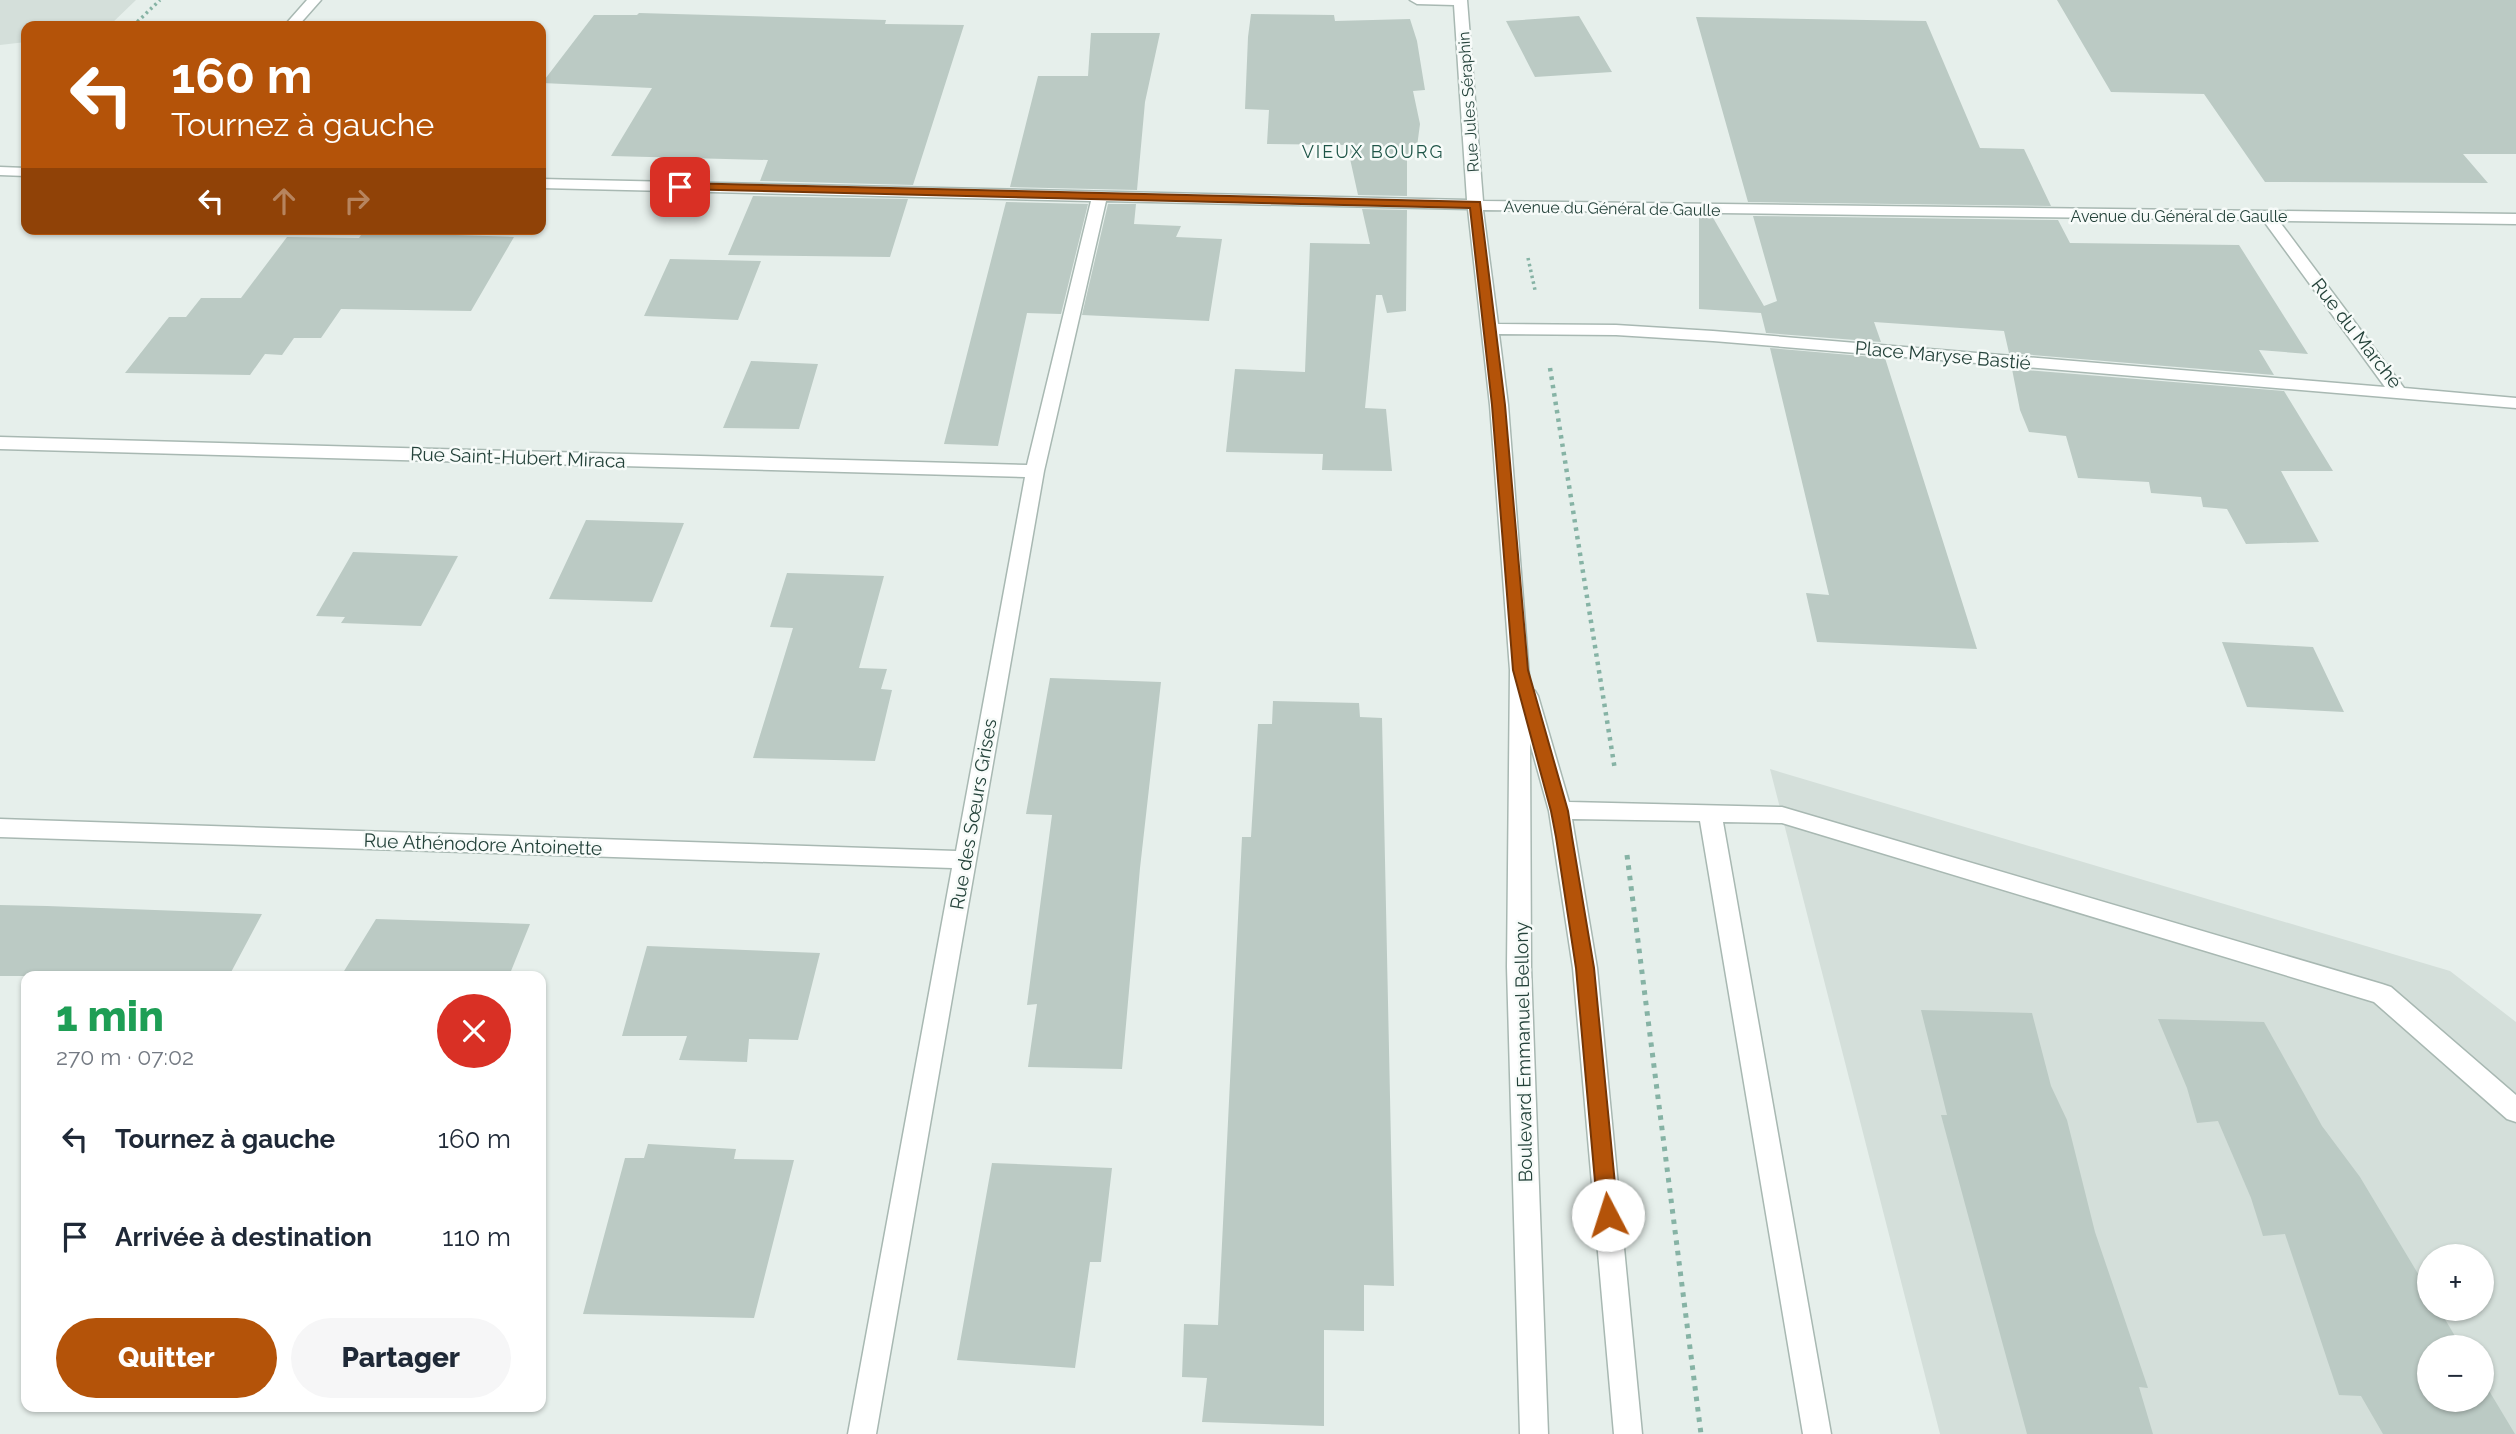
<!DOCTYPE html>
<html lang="fr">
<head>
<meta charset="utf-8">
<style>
	body { margin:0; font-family:Raleway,sans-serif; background:#f6f6f7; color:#1f2937; height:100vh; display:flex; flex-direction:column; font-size:26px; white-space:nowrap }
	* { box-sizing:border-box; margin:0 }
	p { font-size:23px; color:#747a83 }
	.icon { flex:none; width:38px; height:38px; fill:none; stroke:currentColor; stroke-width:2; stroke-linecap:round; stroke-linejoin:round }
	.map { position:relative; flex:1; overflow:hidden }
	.side { position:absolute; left:21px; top:971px; width:525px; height:441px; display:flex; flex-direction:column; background:#fff; border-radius:14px; box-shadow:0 2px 5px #0004 }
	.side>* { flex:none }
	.hud { position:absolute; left:21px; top:21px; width:525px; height:214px; border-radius:14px; box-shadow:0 2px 5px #0004; background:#b45309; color:#fff; overflow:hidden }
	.buttons { position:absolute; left:2417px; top:1244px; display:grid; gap:14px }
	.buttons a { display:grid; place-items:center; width:77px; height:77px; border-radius:50%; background:#fff; box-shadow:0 2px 5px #0004; font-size:35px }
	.pin { position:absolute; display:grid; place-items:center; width:60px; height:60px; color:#fff; margin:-30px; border-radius:14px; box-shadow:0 4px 10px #0006 }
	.me { position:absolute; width:77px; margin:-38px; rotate:355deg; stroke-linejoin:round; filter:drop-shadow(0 0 5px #0008) }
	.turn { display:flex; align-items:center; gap:24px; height:147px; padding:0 35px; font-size:32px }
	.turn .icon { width:91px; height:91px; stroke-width:2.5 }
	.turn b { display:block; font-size:49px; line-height:60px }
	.lanes { display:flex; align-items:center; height:66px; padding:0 35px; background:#0003; justify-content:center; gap:35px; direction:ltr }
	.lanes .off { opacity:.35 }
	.round { display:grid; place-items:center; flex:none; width:74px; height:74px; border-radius:37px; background:#f6f6f7 }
	.summary { display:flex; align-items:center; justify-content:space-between; height:119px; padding:0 35px }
	h1 { font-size:42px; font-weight:800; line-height:52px; color:#1e9e55 }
	.button { display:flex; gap:14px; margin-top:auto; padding:14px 35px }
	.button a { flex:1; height:80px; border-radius:42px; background:#b45309; color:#fff; font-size:28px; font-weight:800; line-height:80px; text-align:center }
	.button a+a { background:#f6f6f7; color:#1f2937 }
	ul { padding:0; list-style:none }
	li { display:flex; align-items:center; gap:21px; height:98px; padding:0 35px }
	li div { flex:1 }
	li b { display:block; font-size:26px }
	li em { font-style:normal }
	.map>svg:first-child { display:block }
	.built { fill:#d4dfda; fill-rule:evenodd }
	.building { fill:#bbcac4 }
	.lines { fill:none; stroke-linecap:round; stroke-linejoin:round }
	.minor-casing { stroke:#a8b8b2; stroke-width:3 }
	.path-far2 { stroke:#86b3a5; stroke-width:3.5; stroke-dasharray:2.5 3.5; stroke-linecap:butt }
	.path-far1 { stroke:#86b3a5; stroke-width:4.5; stroke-dasharray:3.5 5; stroke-linecap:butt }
	.path { stroke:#86b3a5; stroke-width:5; stroke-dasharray:4.5 6; stroke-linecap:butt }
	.minor { fill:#fff; fill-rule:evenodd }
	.route { fill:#b45309; stroke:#753606; stroke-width:2 }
	.labels { text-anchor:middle; stroke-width:5; stroke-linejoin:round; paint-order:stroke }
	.far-street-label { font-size:16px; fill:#24423a; stroke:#f7fbf9 }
	.far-neighbourhood-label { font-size:18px; letter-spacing:2px; fill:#1f5548; stroke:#f7fbf9 }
	.street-label { font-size:19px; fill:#24423a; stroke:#f7fbf9 }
</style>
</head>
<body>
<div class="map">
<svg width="2516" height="1434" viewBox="0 0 2516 1434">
	<rect width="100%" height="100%" fill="#e6efeb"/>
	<path class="built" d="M0,0h136l-27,26h-83v16l-26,3z
		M1770,769l680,202 66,51v412h-576zM2429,1256h53v53h-53zM2429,1348h53v52h-53z"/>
	<path class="building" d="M2057,0h459v154h-53l25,29 -223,-1 -61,-88 -93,-2z
		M639,13l247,7 -1,4 79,1 -51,160 -153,-4 8,-21 -157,-4 41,-68 -110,-5 52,-68h43z
		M1251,14l83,1 1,6 75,-2 7,22 8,49 -12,1 7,33 -4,30 -9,1v41l-49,-1 -11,-50 -80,-1 2,-34 -24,-1 3,-72z
		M1579,16l33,56 -77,5 -29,-56z
		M1696,17l230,4 54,127 44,1 27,57 -303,-4z
		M1091,33h69l-15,69 -8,88 -127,-3 28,-111h50z
		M753,196l155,3 -18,58 -162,-2z
		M1006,202l82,2 -27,110 -34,-1 -29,133 -54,-2z
		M1108,204h28l-2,20 47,2 -5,11 46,2 -13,82 -127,-6z
		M1362,209l45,1 -1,101 -19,2 -5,-18h-6l-11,113 21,1 6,62 -70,-1 1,-16 -97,-2 9,-83 70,3 5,-129 60,1z
		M1699,215l13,1 52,90 13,-5 -24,-85 305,4 12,23 169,2 69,109 -49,-4 15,25 -265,-22 -5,-22 -130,-9 7,20 -115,-9 -5,-20 -62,-4z
		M363,232l151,5 -43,74 -130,-2 -20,29h-27l-12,17 -17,-1 -15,21 -125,-2 44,-56h17l15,-19h40l46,-61 72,1z
		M670,259l91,2 -23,59 -94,-4z
		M1770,348l115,10 92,291 -160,-7 -11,-49 23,2z
		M751,361l67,3 -19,65 -76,-1z
		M2012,369l272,22 49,80h-52l38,71 -73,2 -19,-35 -24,-2 -2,-10 -50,-4 -2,-11 -71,-4 -12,-42 -37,-4 -9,-22z
		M586,520l98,3 -32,79 -103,-3z
		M353,552l105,4 -37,70 -80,-3 4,-6 -29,-1z
		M787,573l97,3 -25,92 28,1 -6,20 11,1 -17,71 -122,-3 40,-130 -23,-1z
		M2222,642l91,5 31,65 -97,-5z
		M1050,678l111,4 -21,186 -18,201 -94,-2 9,-63 -10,1 25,-190 -26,-1z
		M1273,701l86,2 1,14 22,1 12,568 -30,-1v46l-40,-1v96l-122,-4 5,-44 -25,-1 2,-53 34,1 24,-488h9l7,-113h14z
		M0,905l47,1 215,8 -33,62h-229z
		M376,919l154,5 -21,52h-168z
		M647,946l173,7 -22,87 -49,-1 -2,23 -68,-2 8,-24h-65z
		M1921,1010l111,3 19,73 16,34 28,112 53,156 -9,-1 14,47h-126l-86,-319h6z
		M2158,1019l106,3 58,104 38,51 69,115v17h10l23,39h-33v52h53v-21l33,55h-132l-22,-38 -22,-1 -54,-161 -22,2 -12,-38 -33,-77 -21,2 -10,-35z
		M648,1144l88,5 -2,10 60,1 -40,158 -171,-4 42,-156h19z
		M992,1163l120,5 -11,94h-11l-15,106 -118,-8z"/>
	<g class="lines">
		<g class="minor-casing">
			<path id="minor" d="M307,0h14l-23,26h-14z
				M1410,0h57l16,201 1033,13v10l-237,-3 125,167 112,10v10l-803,-67 -97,-6 -117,-1 9,71 22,284 5,2 3,5 31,106 213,5 600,177 9,3 125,108v27l-9,-3 -133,-117 -592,-179 -59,-1 108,612h-28l-103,-613 -128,-2 25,149 45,466h-28l-41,-466 -24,-157 -19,-68 1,224 17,467h-28l-13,-467 3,-297 -20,-265 -22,-196 -362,-8 -62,270 -168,963h-28l104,-566 -952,-31v-18l956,32 69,-374 -1025,-28v-12l1027,28 64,-264 -550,-13v-9l926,21 -13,-195 -37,-1zM1483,210l780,10 122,167 -672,-56 -97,-6 -118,-1z
				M0,167l26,1v8l-26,-1z"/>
		</g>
		<path class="path-far2" d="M133,26l27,-26
			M1528,258l7,32"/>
		<path class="path-far1" d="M1550,368l65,402"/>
		<path class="path" d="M1627,855l74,579"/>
		<use href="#minor" class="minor"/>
	</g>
	<path class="route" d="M680,183l800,19 25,203 23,265 40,141 4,26 22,131 24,247 -3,6 -7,3 -8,-3 -2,-6 -22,-247 -20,-131 -5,-26 -38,-141 -21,-265 -22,-197 -794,-19v-5z"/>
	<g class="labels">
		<g class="far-street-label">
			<text transform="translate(1468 102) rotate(-94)" y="6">Rue Jules Séraphin</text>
			<text transform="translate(1612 208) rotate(1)" y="6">Avenue du Général de Gaulle</text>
			<text x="2179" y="222">Avenue du Général de Gaulle</text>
		</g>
		<g class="far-neighbourhood-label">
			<text x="1373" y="158">VIEUX BOURG</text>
		</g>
		<g class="street-label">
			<text transform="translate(2357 333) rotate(52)" y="7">Rue du Marché</text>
			<text transform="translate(1943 355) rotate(5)" y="7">Place Maryse Bastié</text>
			<text transform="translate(518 457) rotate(2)" y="7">Rue Saint-Hubert Miraca</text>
			<text transform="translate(973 814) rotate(-80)" y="7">Rue des Sœurs Grises</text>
			<text transform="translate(483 844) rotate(2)" y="7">Rue Athénodore Antoinette</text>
			<text transform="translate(1523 1052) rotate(-91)" y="7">Boulevard Emmanuel Bellony</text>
		</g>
	</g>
</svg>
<div class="buttons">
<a>+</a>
<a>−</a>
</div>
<div class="pin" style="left:680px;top:187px;background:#d93025"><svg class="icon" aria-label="arrive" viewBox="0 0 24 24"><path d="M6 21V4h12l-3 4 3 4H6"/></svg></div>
<svg class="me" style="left:1608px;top:1215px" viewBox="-20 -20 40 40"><circle r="19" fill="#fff"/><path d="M0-13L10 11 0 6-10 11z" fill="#b45309"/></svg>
<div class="hud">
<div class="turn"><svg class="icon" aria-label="left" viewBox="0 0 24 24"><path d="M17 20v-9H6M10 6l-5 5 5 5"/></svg><div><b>160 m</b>Tournez à gauche</div></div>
<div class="lanes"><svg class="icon" aria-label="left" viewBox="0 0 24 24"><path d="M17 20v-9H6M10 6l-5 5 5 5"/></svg><svg class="icon off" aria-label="ahead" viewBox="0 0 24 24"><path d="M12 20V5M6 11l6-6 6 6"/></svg><svg class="icon off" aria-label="right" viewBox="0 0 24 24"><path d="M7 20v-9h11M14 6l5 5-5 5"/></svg></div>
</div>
<section class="side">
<div class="summary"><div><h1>1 min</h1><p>270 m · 07:02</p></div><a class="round" style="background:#d93025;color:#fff"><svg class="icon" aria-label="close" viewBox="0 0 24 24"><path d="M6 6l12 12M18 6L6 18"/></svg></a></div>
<ul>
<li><svg class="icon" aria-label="left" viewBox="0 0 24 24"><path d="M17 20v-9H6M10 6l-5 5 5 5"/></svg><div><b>Tournez à gauche</b></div><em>160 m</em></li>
<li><svg class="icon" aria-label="arrive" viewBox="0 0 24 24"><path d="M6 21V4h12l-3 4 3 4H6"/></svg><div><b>Arrivée à destination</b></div><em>110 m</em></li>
</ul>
<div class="button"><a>Quitter</a><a>Partager</a></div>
</section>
</div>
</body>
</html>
